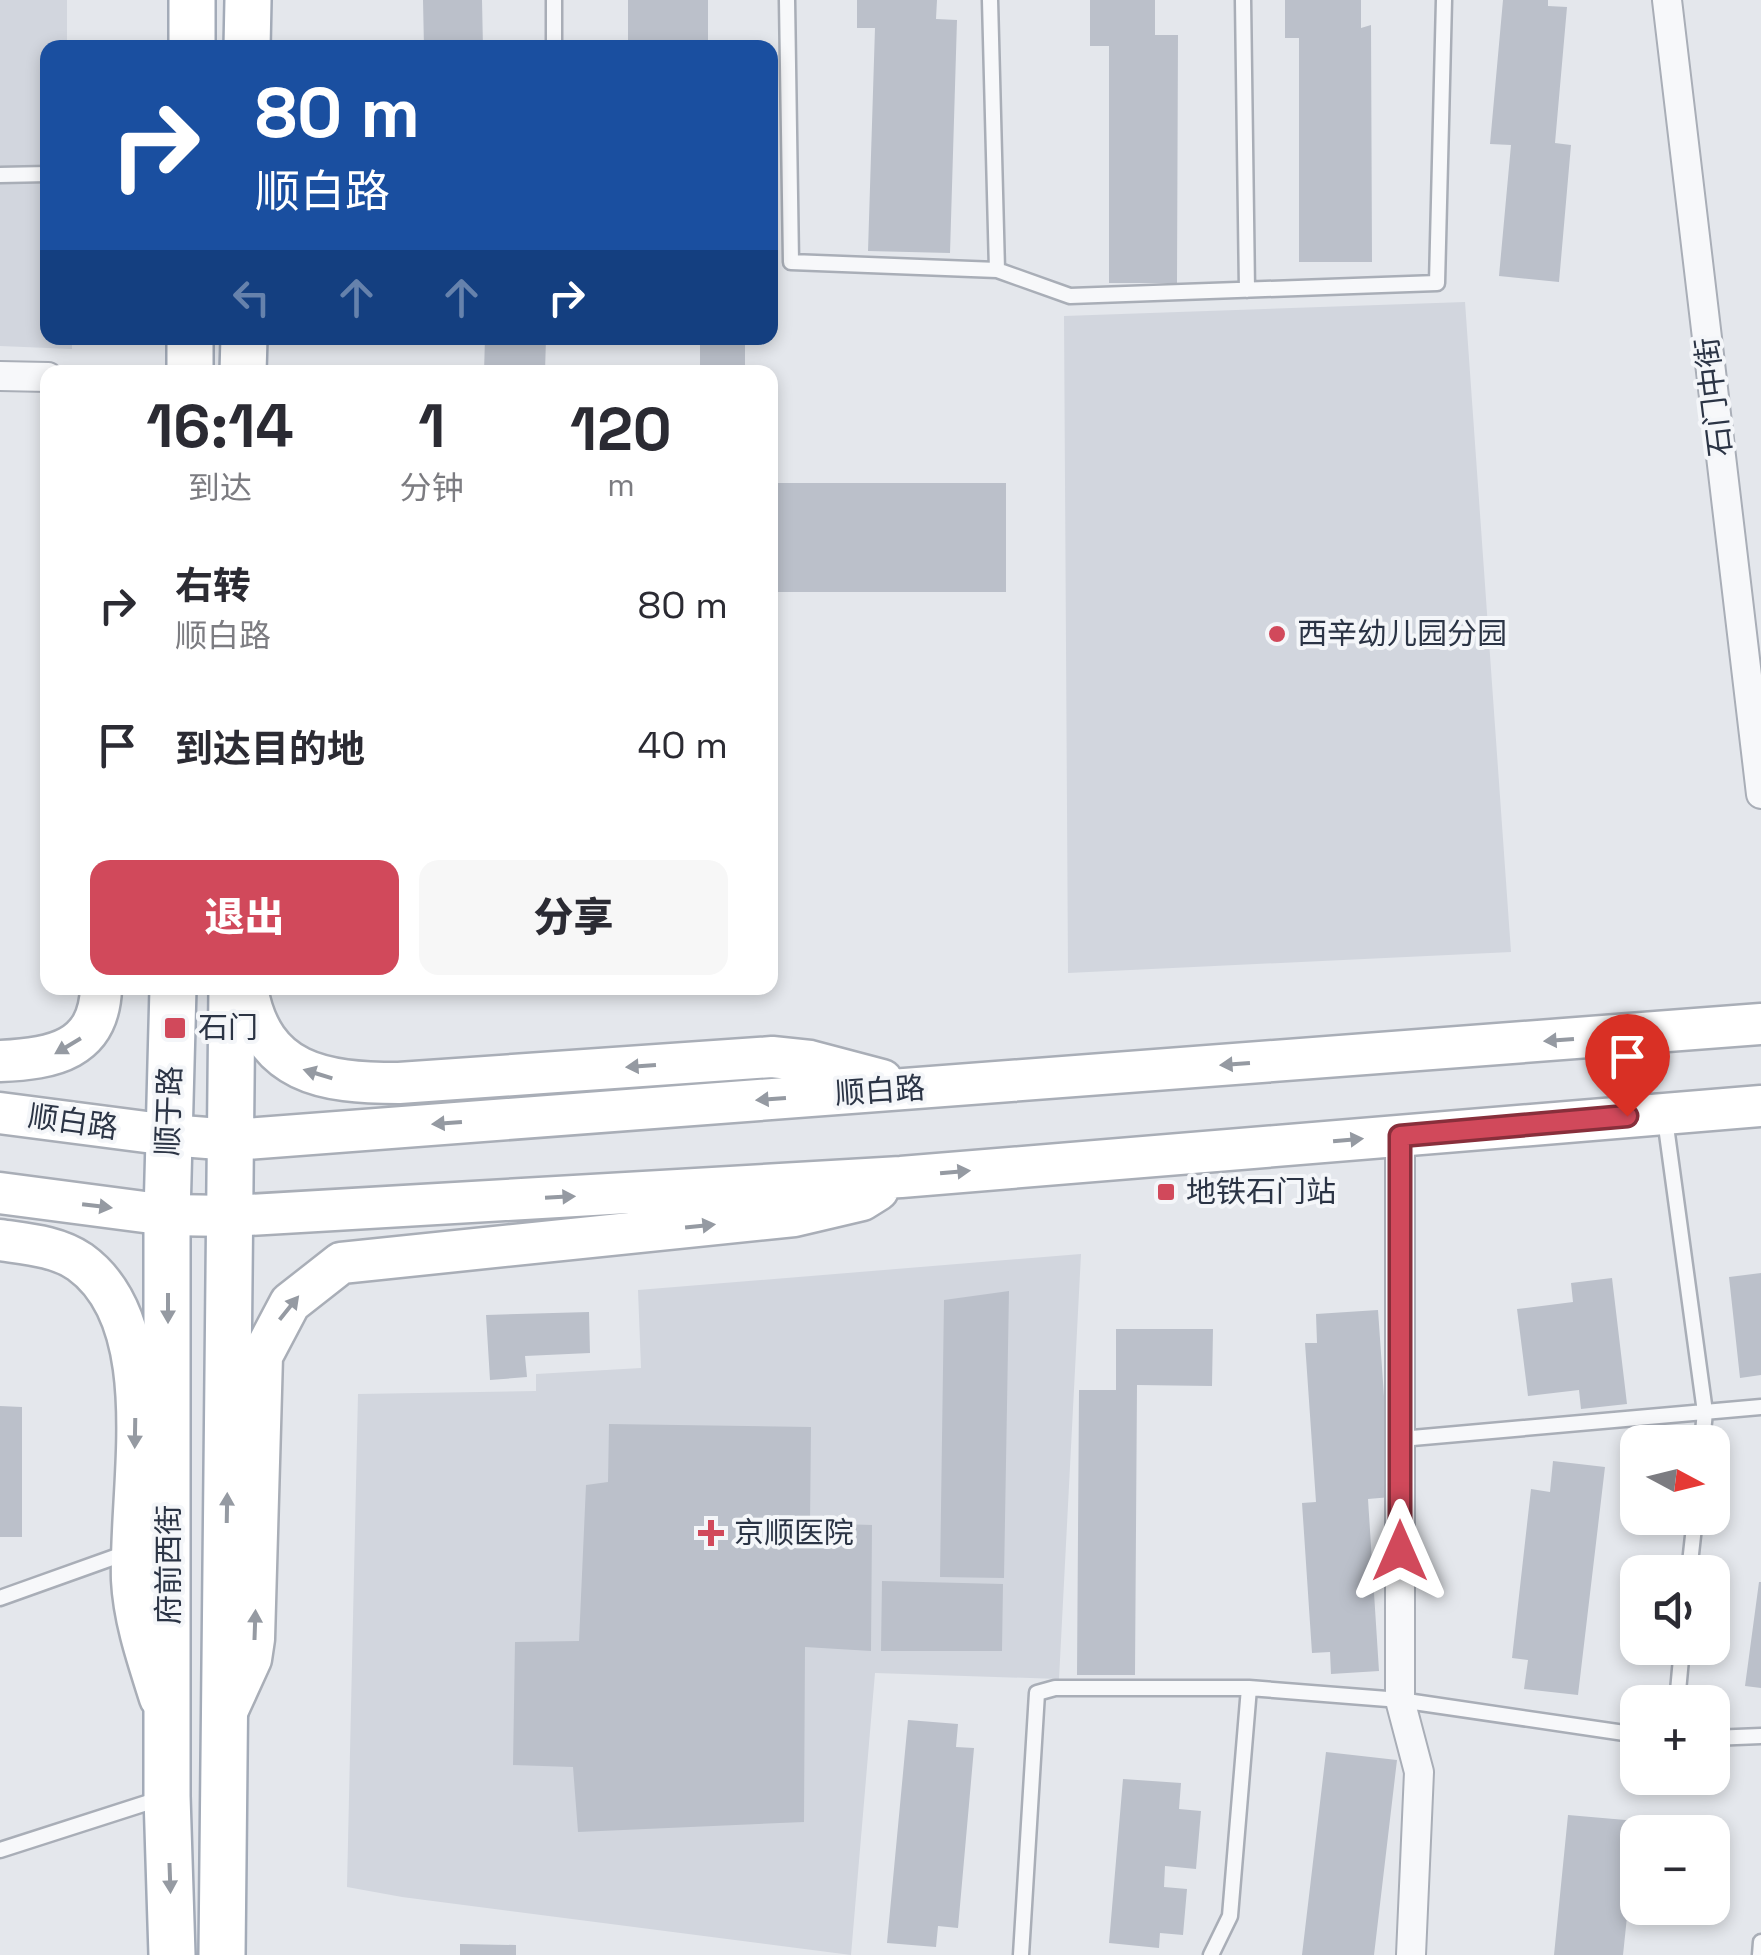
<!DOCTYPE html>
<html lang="zh">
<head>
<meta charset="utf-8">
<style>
	body { margin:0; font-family:"Space Grotesk","Noto Sans SC",sans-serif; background:#f7f7f7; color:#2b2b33; height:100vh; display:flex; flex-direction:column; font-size:38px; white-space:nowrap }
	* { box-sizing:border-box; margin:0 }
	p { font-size:32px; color:#7c7c81 }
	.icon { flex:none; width:55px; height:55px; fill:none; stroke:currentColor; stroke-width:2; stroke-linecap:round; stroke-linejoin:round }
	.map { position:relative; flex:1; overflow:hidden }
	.sheet { position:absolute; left:40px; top:365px; width:738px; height:630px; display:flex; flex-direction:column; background:#fff; border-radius:20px; box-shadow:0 5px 15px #0003 }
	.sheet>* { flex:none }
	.top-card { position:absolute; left:40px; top:40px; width:738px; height:305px; border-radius:20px; box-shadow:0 5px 15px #0003; background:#1a4fa0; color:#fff; overflow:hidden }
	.needle { width:65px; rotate:97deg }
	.tools { position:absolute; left:1620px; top:1425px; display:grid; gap:20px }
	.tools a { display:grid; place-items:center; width:110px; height:110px; border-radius:20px; background:#fff; box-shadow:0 5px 15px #0003; font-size:50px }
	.pin { position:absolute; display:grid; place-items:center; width:85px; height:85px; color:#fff; margin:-102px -42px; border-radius:50% 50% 50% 0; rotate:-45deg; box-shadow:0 0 10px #0007 }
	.pin .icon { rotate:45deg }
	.me { position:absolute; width:110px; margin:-55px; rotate:0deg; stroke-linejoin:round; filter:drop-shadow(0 0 8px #0008) }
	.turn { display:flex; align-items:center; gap:35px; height:210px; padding:0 50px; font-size:45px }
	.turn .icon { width:130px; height:130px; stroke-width:2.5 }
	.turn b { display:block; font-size:70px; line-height:85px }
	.lanes { display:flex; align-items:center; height:95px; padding:0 50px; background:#0003; justify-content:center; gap:50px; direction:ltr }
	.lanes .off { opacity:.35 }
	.eta { display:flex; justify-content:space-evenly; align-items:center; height:170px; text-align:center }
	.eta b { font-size:60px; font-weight:800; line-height:70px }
	.action { display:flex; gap:20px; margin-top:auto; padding:20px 50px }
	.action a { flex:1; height:115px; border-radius:20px; background:#d1495b; color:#fff; font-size:40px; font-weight:800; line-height:115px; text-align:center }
	.action a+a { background:#f7f7f7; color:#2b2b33 }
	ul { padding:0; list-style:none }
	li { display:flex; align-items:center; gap:30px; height:140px; padding:0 50px }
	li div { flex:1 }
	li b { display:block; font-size:38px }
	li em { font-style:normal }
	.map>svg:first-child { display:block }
	.built { fill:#d2d6de }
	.building { fill:#bbc0ca }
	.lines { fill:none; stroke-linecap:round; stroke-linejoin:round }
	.service-casing { stroke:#a9aeb7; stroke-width:19 }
	.minor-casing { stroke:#a9aeb7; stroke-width:32 }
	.secondary-casing { stroke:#a9aeb7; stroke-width:45 }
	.primary-casing { stroke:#a3abb8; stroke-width:50 }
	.service { stroke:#f7f8fa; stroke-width:14 }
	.minor { stroke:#f7f8fa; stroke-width:28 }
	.secondary { stroke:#fff; stroke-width:40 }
	.primary { stroke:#fff; stroke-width:45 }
	.oneway { fill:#959aa2 }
	.route-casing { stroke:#882f3b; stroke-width:25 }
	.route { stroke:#d1495b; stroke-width:18 }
	.poi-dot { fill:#d1495b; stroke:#f4f6f9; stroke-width:4 }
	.labels { text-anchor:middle; stroke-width:8; stroke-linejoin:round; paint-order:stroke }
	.street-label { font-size:30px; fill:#2b3445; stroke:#f4f6f9 }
	.poi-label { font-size:30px; fill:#2b3445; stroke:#f4f6f9; text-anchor:start }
</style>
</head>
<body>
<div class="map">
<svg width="1761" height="1955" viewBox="0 0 1761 1955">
	<rect width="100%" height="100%" fill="#e4e7ec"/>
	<path class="built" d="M0,0h67v47l-19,1v290h24v11l-72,-3z
		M1465,302l46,650 -443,21 -4,-657z
		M1081,1254l-22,425 -184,-6 -24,282 -449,-58 -55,-10 11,-493 178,-3v-17l105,-6 -3,-78z"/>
	<path class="building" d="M423,0h59l1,48h-59z
		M628,0h80v48h-80z
		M857,0h80l-1,19 21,1 -7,233 -82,-2 7,-223h-18z
		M1090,0h65v35h23l-1,248h-68v-237h-19z
		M1285,0h76v28l10,-3 1,237h-73v-224h-14z
		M1503,0h45v6l19,1 -12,136 16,2 -12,137 -60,-6 12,-131 -21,-1z
		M485,338h61l-1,34h-61z
		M700,338h45v34h-45z
		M770,483h236v109h-236z
		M1761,1273v102l-21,3 -11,-101z
		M1612,1278l15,126 -46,5 -2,-19 -51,6 -11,-87 56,-7 -2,-19z
		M1009,1291l-5,287 -64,-1 4,-277z
		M1378,1310l13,187 -23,2 11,172 -48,3 -1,-22 -18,1 -10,-150 14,-1 -11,-159h12l-1,-29z
		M589,1312l1,41 -65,3 2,21 -37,3 -4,-65z
		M1116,1329h97l-1,57 -75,-1 -2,290h-58l2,-285h37z
		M0,1406l22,1v130h-22z
		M609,1424l202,3 -1,96 62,2 -1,126 -66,-4 -1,175 -226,10 -5,-65 -60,-2 2,-123 64,-1 7,-156 22,-3z
		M1553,1461l52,6 -27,228 -54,-6 4,-29 -16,-2 19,-169 19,3z
		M882,1581l121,3 -1,67h-121z
		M1759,1582h2v106l-16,-2z
		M908,1720l50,4 -2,23 18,1 -16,180 -20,-2 -2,21 -49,-4z
		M1326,1752l71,8 -23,195h-72z
		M1123,1779l58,4 -2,26 22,2 -5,58 -31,-3 -1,21 23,2 -4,46 -23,-2 -1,15 -50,-5z
		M1568,1815l69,6 -14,134h-69z
		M460,1944l56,1v10h-56z"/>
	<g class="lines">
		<g class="service-casing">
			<path id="service" d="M554,0v48
				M787,0l4,262 206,8 -7,-270
				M1243,0l4,290
				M0,175l48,-1
				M997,270l73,26 367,-13 7,-283
				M1665,1119l40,293 -3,30
				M1401,1439l360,-32
				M1689,1572l6,-54
				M0,1598l126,-45
				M1677,1702l5,-54
				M1712,1738l49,-2
				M0,1850l162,-52
				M1021,1955l16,-262 18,-5h194
				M1211,1955l19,-39 19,-228 151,12 238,35
				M1760,1955l1,-13"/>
		</g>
		<g class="minor-casing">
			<path id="minor" d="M1667,0l94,794
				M0,376l48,1
				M1400,1136v564l19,72 -8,183"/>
		</g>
		<g class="secondary-casing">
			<path id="secondary" d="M247,988c15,86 76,95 152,95l373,-26 38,4 72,19
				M0,1061c53,-2 99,-11 101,-73
				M0,1113l169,22 63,5 1529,-116
				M0,1193l167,22 64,1 670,-39 860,-71
				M0,1240c27,4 57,6 80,22 86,62 49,224 52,318 2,40 16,80 28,118
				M225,1716l26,-57 3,-20 8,-283 28,-53 51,-40 453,-47 68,-16 16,-10"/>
		</g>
		<g class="primary-casing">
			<path id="primary" d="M192,48v-48
				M247,48l1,-48
				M190,372v-34
				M243,372l1,-34
				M172,1955l-5,-159v-581l6,-227
				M222,1955l10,-967"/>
		</g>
		<use href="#service" class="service"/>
		<use href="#minor" class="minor"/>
		<use href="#secondary" class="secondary"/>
		<use href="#primary" class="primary"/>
	</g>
	<defs><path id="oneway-solid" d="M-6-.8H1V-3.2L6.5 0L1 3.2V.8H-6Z" transform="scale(2.5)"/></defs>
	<g class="oneway">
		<use href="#oneway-solid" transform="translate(1559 1040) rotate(176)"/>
		<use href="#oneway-solid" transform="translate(68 1046) rotate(149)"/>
		<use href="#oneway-solid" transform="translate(1235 1064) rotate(176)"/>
		<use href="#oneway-solid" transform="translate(641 1066) rotate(176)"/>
		<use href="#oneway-solid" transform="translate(318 1074) rotate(-163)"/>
		<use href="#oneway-solid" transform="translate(771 1099) rotate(176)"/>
		<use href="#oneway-solid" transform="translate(447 1123) rotate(176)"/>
		<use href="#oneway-solid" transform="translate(1348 1140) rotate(-5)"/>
		<use href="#oneway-solid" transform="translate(955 1172) rotate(-5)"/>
		<use href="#oneway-solid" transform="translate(560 1197) rotate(-3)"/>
		<use href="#oneway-solid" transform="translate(97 1206) rotate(7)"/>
		<use href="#oneway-solid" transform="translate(700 1226) rotate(-6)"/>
		<use href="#oneway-solid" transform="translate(168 1308) rotate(90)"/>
		<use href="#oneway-solid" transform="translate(289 1308) rotate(-51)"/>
		<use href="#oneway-solid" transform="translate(135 1433) rotate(91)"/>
		<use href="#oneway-solid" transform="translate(227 1508) rotate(-89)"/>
		<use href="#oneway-solid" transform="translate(255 1625) rotate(-88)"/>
		<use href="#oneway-solid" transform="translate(170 1878) rotate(88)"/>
	</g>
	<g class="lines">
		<g class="route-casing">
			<path id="route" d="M1400,1551v-415l227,-20"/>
		</g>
		<use href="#route" class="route"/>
	</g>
	<g class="poi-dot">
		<circle cx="1277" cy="634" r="10"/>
		<rect x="163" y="1016" width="24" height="24" rx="5"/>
		<rect x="1156" y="1182" width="20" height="20" rx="5"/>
		<path d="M706 1518h10v10h10v10h-10v10h-10v-10h-10v-10h10z"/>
	</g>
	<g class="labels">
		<g class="street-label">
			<text transform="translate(1714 397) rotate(-97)" y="10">石门中街</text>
			<text transform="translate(880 1091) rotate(-4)" y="10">顺白路</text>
			<text transform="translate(169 1111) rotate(-88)" y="10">顺于路</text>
			<text transform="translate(73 1122) rotate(8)" y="10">顺白路</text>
			<text transform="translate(169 1565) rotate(-90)" y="10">府前西街</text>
		</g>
		<g class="poi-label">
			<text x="1297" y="644">西辛幼儿园分园</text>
			<text x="198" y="1038">石门</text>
			<text x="1186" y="1202">地铁石门站</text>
			<text x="734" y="1543">京顺医院</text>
		</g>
	</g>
</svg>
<div class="tools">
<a><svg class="needle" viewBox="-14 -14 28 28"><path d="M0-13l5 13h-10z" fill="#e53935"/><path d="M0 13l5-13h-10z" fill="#7c7c81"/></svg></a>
<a><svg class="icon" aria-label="sound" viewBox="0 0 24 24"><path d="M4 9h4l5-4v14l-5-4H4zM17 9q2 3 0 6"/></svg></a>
<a>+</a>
<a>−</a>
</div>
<div class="pin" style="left:1627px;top:1116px;background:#d93025"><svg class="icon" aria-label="arrive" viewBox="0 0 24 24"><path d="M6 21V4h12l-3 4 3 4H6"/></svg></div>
<svg class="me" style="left:1400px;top:1551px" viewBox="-20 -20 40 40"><path d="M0-17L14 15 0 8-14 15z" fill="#d1495b" stroke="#fff" stroke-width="4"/></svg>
<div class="top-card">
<div class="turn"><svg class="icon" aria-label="right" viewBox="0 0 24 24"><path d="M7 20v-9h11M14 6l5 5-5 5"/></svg><div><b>80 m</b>顺白路</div></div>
<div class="lanes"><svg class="icon off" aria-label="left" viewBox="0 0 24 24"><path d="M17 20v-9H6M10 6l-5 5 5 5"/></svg><svg class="icon off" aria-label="ahead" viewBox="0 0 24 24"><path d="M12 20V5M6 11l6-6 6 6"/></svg><svg class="icon off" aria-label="ahead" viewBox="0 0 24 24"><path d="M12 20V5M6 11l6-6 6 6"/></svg><svg class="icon" aria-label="right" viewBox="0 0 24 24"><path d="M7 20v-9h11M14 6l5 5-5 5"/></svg></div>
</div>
<section class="sheet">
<div class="eta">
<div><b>16:14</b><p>到达</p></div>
<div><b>1</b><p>分钟</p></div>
<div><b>120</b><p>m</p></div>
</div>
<ul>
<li><svg class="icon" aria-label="right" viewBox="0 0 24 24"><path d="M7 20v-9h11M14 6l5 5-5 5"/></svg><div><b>右转</b><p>顺白路</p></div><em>80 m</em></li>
<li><svg class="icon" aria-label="arrive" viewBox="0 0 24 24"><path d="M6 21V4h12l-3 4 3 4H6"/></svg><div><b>到达目的地</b></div><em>40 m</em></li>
</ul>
<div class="action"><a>退出</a><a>分享</a></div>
</section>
</div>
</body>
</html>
